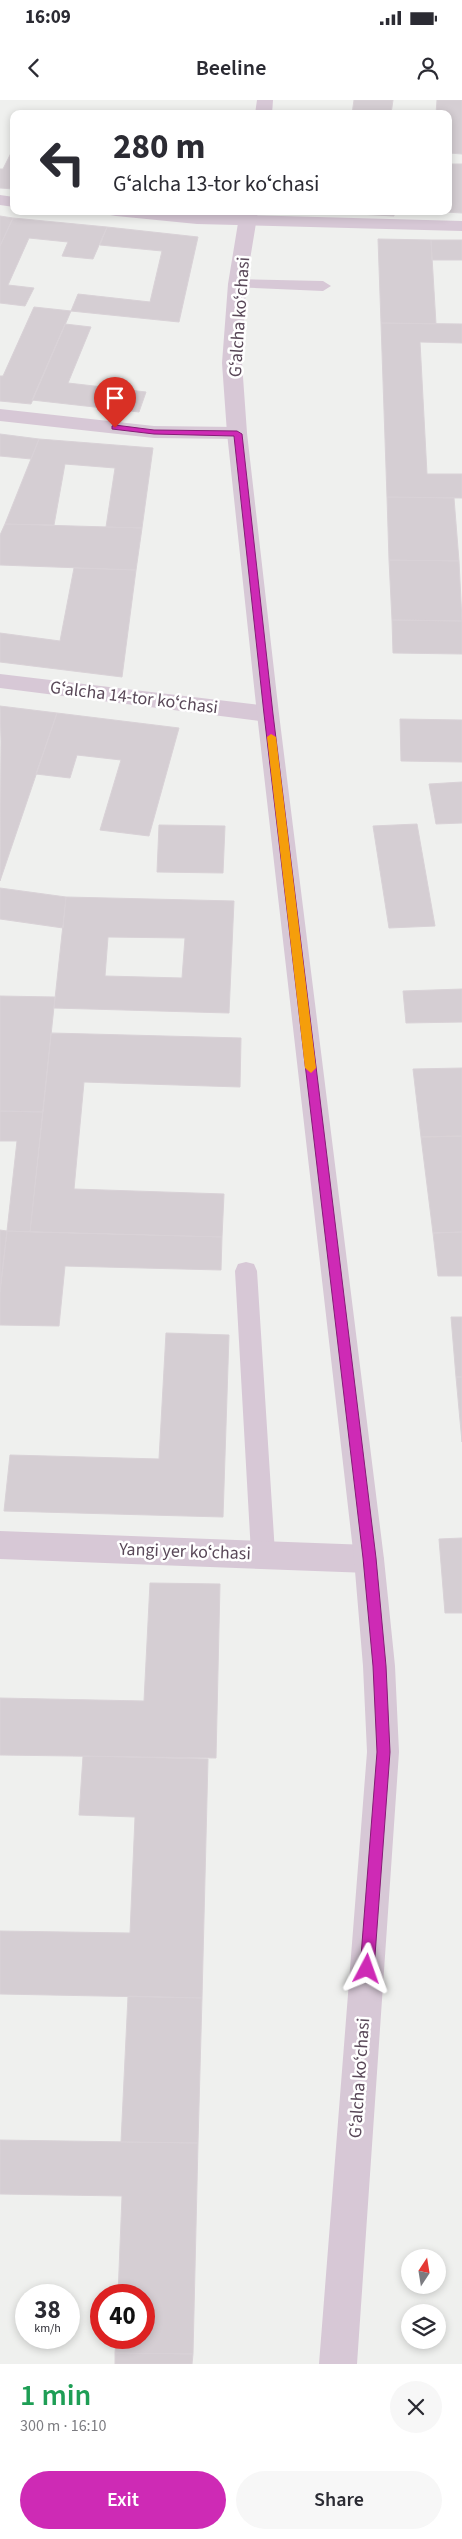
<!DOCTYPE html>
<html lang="en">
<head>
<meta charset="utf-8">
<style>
	body { margin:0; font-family:"Source Sans 3",sans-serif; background:#f7f7f7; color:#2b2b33; height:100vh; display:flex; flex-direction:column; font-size:19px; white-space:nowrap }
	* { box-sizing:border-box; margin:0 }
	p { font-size:16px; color:#7c7c81 }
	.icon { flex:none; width:28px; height:28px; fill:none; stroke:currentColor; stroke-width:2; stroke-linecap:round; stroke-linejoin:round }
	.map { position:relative; height:2264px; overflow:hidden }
	.side { display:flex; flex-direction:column; background:#fff; flex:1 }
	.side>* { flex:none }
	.hud { position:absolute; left:10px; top:10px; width:442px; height:105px; border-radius:10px; box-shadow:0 2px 8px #0003; background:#fff; color:#2b2b33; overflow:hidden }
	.needle { width:32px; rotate:12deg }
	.controls { position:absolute; left:401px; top:2149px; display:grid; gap:10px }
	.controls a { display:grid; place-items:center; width:45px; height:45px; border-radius:50%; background:#fff; box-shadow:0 2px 8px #0003; font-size:25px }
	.speed { position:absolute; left:15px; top:2184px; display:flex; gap:10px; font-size:25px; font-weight:700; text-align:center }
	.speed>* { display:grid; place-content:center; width:65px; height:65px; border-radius:50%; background:#fff; box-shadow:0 2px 8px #0003; line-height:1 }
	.speed small { font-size:12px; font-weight:400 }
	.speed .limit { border:8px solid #d22; background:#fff; color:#111 }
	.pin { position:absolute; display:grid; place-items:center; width:42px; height:42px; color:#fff; margin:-51px -21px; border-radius:50% 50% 50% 0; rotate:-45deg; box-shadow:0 0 5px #0007 }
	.pin .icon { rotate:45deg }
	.me { position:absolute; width:55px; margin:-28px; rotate:4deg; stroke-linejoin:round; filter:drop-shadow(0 0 4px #0008) }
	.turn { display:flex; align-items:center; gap:18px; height:105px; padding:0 20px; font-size:22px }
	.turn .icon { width:65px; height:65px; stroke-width:2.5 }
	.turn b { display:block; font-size:35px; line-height:42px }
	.round { display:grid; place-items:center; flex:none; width:52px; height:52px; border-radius:26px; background:#f7f7f7 }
	.head { display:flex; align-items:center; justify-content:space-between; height:85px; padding:0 20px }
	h1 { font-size:30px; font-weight:600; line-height:38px; color:#1e9e55 }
	.cta { display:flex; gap:10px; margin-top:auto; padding:10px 20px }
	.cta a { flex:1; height:58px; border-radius:30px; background:#ce2ab5; color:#fff; font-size:20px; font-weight:600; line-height:58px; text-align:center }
	.cta a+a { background:#f7f7f7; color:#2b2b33 }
	.status { display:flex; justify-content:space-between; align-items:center; height:35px; padding:0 25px; background:#fff; direction:ltr }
	.status svg { height:14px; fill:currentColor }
	header { display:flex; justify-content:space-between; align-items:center; height:65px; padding:0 20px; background:#fff; font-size:22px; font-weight:600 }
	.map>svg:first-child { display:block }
	.building { fill:#d5ced3; stroke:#d9d2d7; fill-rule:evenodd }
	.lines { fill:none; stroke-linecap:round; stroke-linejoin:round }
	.service { fill:#d7c8d6; fill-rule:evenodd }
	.minor { fill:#d7c8d6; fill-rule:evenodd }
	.tertiary { fill:#d7c8d6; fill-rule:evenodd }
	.route { fill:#ce2ab5; stroke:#861b76 }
	.slow { fill:#f59e0b }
	.labels { text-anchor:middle; stroke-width:5; stroke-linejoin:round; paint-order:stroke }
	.street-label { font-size:18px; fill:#594858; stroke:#fff }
</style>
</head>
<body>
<div class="status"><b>16:09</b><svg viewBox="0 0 49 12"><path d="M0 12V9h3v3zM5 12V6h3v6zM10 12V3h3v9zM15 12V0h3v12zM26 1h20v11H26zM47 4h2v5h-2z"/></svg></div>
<header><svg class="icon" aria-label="back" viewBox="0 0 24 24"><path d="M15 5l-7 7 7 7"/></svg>Beeline<svg class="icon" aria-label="person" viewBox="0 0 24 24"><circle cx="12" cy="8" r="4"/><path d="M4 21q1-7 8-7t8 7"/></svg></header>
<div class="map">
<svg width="462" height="2264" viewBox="0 0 462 2264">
	<rect width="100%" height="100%" fill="#eff0ee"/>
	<path class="building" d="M354,0h39l-2,14h-39z
		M437,0h25v54l-13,-1v-39h-13z
		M14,47v42l-14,-1v-19h3z
		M449,64h13v49l-34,-2h21z
		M340,111h54v5l-54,-3z
		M0,116l13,2 -13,28z
		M13,118l94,9 -14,32 -31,-3 6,-14 -39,-4 -21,47 26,3 -9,18 -25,-3v-57z
		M107,127l91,10 -19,85 -108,-11 7,-17 72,8 12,-51 -62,-6z
		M378,139l53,1 5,84 -55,-1z
		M431,140h31v20h-30z
		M34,207l37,4 -40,93 -31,-3v-25h3z
		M381,223l81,1v19l-42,-1 7,132h35v24l-75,-1z
		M65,224l26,3 -23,56 78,9 -7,20 -107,-12z
		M0,334l39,5 -8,20 -31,-3z
		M39,339l114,9 -11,80 -36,-1 9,-59 -50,-4 -11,61 -49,-1z
		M387,397l67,1 5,63 -70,-1z
		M5,424l137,4 -6,42 -136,-5v-30z
		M389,460l70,1 3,60 -70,-1z
		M74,468l62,2 -14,107 -122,-15v-29l60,8z
		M392,520l70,1v33l-69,-1z
		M0,606l57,7 -57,168 1,-140z
		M57,613l122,15 -30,108 -49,-6 21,-70 -44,-5 -7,23 -34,-4z
		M400,619l62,1v42l-61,-1z
		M462,682v41l-26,1 -7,-40z
		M417,724l18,102 -46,2 -16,-102z
		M159,725l66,1 -2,47 -66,-1z
		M0,788l66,9 -3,31 -63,-9z
		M66,797l168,4 -5,112 -175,-5zM108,837l77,1 -3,40 -77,-2z
		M462,889v33l-56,1 -3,-32z
		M0,896l55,1 -12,115 -43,-1z
		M51,933l190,5 -1,49 -156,-5 -10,107 150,5 -2,43 -192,-5z
		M462,968v68l-41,1 -8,-68z
		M0,1011l43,1 -13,120 -23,-1 10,-90h-17z
		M462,1036v96l-29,1 -12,-96z
		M0,1130l7,1 -7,61z
		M7,1131l215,6 -1,33 -156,-4 -6,60 -59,-1v-33z
		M462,1132v44h-24l-5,-43z
		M451,1217h11v60h-6z
		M166,1233l63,2 -6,182 -219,-6 6,-56 149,4z
		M456,1277h6v65z
		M462,1438v75h-17l-6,-74z
		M150,1483l70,1 -4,174 -216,-3v-57l144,3z
		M83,1656l125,3 -6,239 -202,-4v-63l130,2 5,-116 -56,-2z
		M128,1896l74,2 -4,145 -77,-1z
		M0,2040l198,3 -5,211 -78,-1 1,-15h28v-43h-26l4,-99 -122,-2z
		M115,2253l78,1 -1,10h-77z"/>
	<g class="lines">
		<path class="service" d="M237,179l86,2 8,5 -8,5 -91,-4 -3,-3 3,-3z
			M246,1162l8,2 3,7 18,282 -3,8 -9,3 -9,-3 -3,-8 -16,-282 3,-7z"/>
		<path class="minor" d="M0,95l14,2v10l-14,-2z
			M107,111l355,10v10l-265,-7 -81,-8 -6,-1z
			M0,309l154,17 83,1 7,2 3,4 -3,4 -7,2 -83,-1 -154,-17z
			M0,574l268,32 8,3 3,5 -3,5 -8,3 -268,-34z
			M0,1431l369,14 11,4 4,10 -4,10 -11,4 -369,-14z"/>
		<path class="tertiary" d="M257,0h16l-1,14h-17z
			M240,111h18l-12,73 -4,79 5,70 32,281 105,845 11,107 4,86 -42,612h-38l48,-612 -4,-86 -9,-107 -97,-845 -30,-281 -5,-70 6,-79z"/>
	</g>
	<path class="route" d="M115,325l39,5 83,1 5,3 31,280 103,844 10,108 4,86 -16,217 -2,5 -5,2 -5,-2 -2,-5 17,-217 -4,-86 -10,-108 -99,-844 -30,-278 -80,-2 -42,-5v-3z"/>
	<path class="slow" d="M271,634l5,3 40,331 -5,5 -6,-5 -38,-331z"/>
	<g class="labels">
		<g class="street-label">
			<text transform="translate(239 217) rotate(-86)" y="6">Gʻalcha koʻchasi</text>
			<text transform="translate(134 597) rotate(7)" y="6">Gʻalcha 14-tor koʻchasi</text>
			<text transform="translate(185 1451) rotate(2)" y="6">Yangi yer koʻchasi</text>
			<text transform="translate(359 1978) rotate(-86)" y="6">Gʻalcha koʻchasi</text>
		</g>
	</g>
</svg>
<div class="controls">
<a><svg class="needle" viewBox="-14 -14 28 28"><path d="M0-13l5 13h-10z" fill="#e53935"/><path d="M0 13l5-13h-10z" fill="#7c7c81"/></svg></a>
<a><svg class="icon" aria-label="layers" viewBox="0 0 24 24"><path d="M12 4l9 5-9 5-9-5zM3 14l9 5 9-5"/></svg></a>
</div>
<div class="speed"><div>38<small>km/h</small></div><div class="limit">40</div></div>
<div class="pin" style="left:115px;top:328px;background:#d93025"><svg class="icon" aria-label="arrive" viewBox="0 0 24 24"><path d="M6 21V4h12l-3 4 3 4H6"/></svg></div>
<svg class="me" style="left:367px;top:1869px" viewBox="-20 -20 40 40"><path d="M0-17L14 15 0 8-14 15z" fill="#ce2ab5" stroke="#fff" stroke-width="4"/></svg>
<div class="hud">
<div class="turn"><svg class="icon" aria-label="left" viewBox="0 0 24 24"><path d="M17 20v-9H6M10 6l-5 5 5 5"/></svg><div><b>280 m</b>Gʻalcha 13-tor koʻchasi</div></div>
</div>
</div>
<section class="side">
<div class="head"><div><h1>1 min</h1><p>300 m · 16:10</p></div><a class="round"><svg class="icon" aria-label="close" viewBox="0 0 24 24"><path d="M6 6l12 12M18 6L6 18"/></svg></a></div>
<div class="cta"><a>Exit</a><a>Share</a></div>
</section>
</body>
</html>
